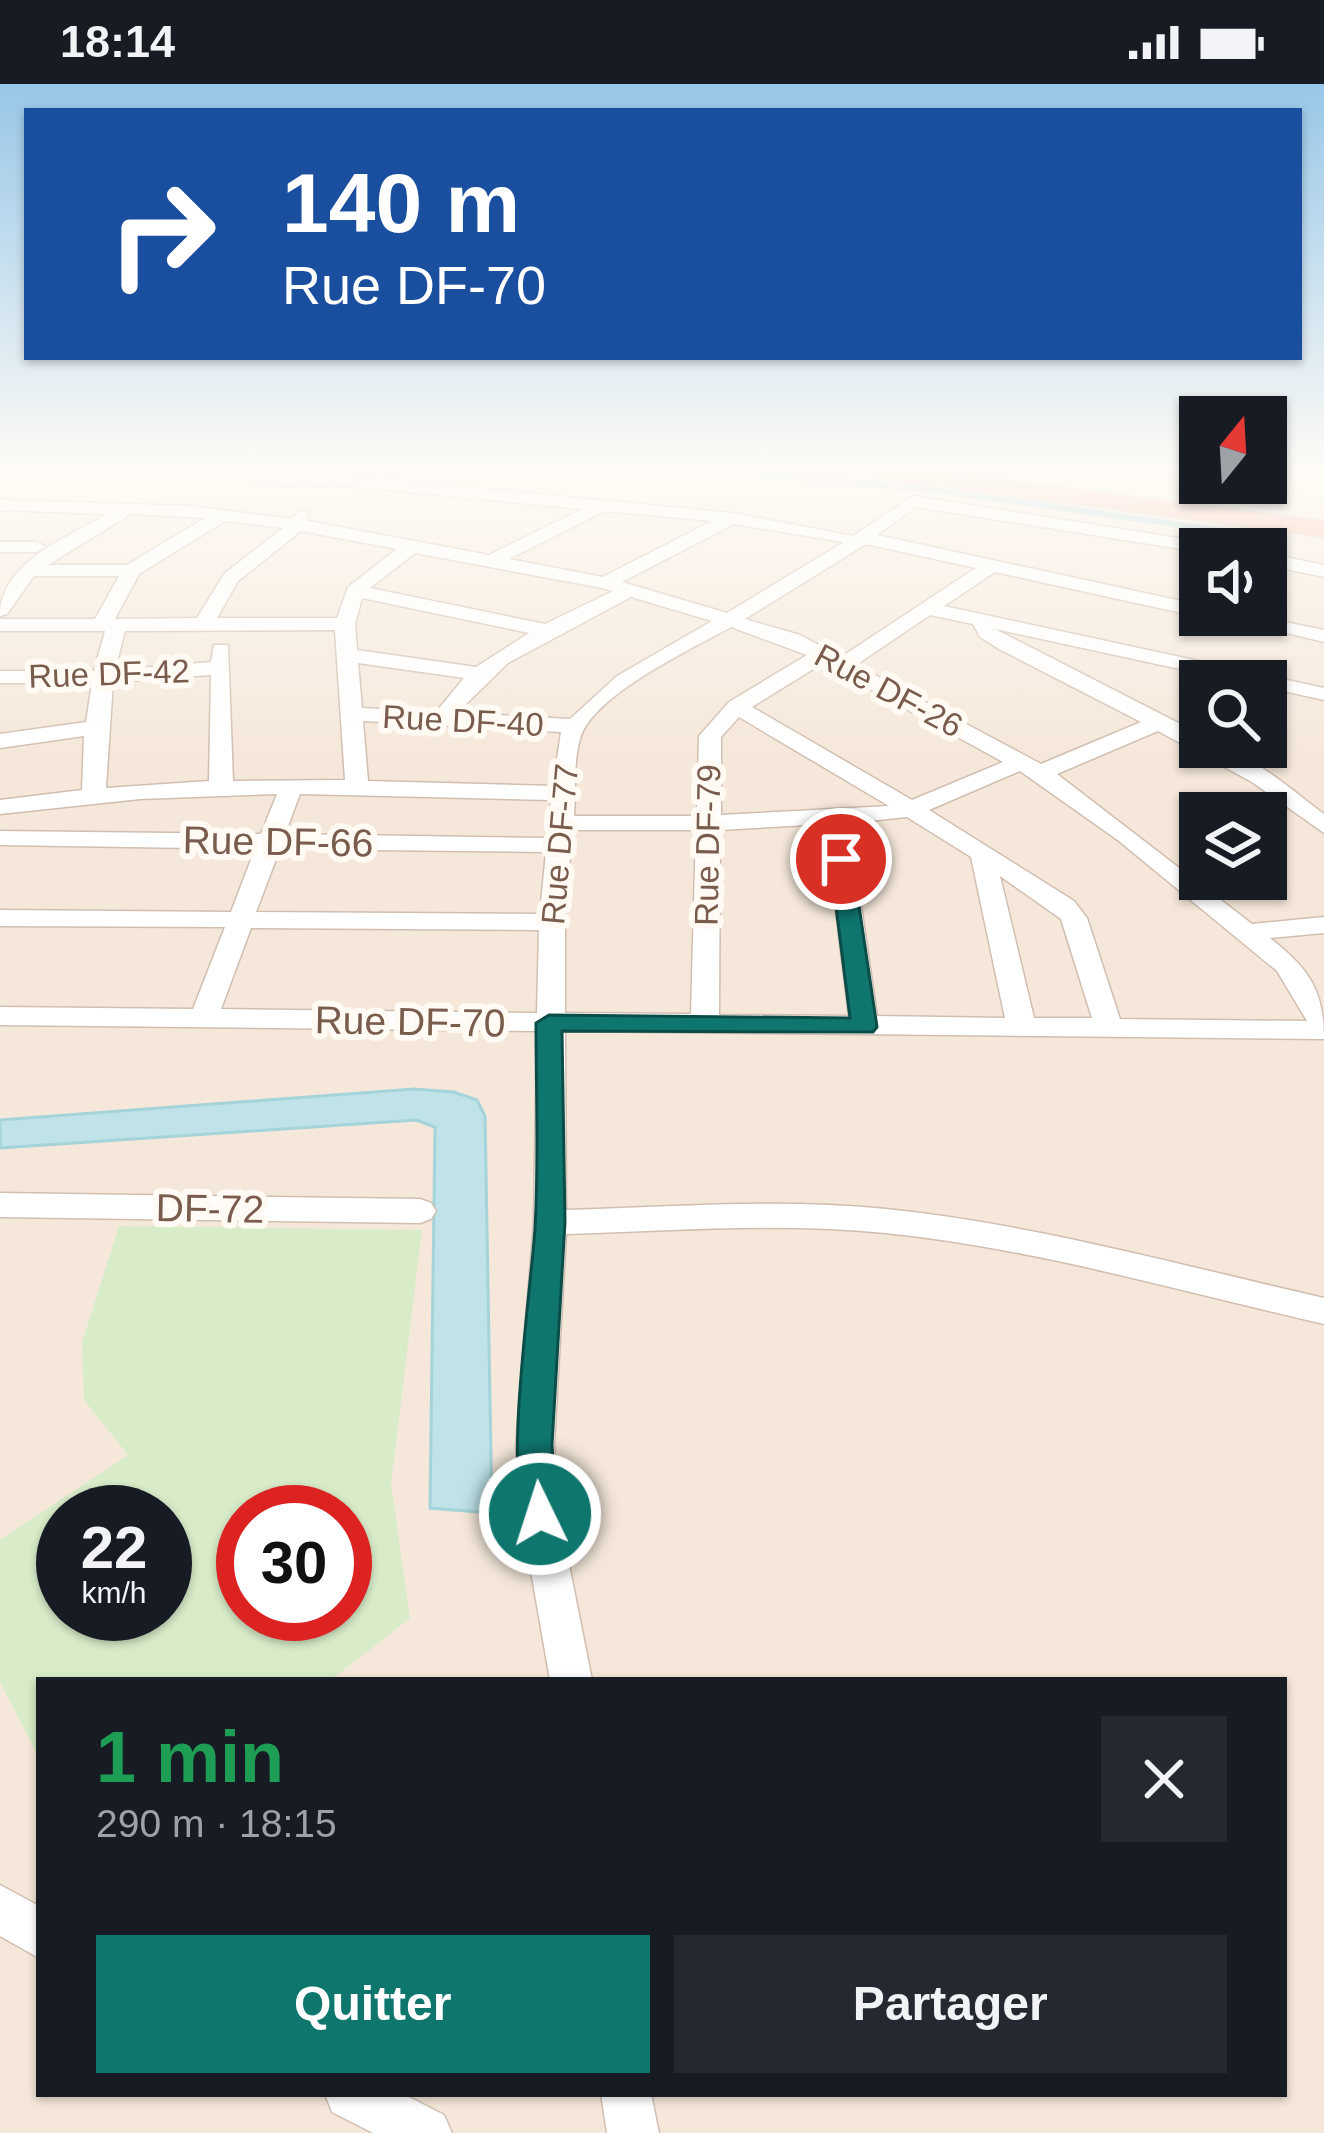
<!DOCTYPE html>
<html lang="fr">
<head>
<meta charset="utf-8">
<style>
	body { margin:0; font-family:Arial,sans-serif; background:#242831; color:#f1f3f6; height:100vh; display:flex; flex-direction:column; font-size:45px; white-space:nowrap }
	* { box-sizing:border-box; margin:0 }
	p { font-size:39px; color:#9ea1a6 }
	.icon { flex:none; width:66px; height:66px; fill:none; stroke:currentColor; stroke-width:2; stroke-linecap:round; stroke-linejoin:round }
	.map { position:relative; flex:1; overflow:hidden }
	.sheet { position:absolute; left:36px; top:1593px; width:1251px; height:420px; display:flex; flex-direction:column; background:#171b24; border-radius:0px; box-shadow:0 3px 9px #0004 }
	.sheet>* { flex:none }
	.hud { position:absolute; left:24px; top:24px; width:1278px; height:252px; border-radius:0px; box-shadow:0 3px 9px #0004; background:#1a4fa0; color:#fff; overflow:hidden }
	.needle { width:78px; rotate:18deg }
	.controls { position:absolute; left:1179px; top:312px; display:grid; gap:24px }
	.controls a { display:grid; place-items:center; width:108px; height:108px; border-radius:0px; background:#171b24; box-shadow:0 3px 9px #0004; font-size:60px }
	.speed { position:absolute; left:36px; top:1401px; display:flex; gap:24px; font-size:60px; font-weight:700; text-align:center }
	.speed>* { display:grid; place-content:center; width:156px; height:156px; border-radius:50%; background:#171b24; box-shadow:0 3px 9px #0004; line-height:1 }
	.speed small { font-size:30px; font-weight:400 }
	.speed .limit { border:18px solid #d22; background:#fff; color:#111 }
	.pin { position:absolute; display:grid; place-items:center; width:102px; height:102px; color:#fff; margin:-51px; border:6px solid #fff; border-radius:50%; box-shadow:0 3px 12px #0007 }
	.me { position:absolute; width:132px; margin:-66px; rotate:356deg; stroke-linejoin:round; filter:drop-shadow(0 0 9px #0008) }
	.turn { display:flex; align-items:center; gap:42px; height:252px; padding:0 60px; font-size:54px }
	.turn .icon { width:156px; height:156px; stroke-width:2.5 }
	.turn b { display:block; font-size:84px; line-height:102px }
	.round { display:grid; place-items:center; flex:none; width:126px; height:126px; border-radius:0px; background:#242831 }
	.head { display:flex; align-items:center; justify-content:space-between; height:204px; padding:0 60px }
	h1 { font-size:72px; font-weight:600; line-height:90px; color:#1e9e55 }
	.cta { display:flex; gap:24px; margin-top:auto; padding:24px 60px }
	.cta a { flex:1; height:138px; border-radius:0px; background:#0f766e; color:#fff; font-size:48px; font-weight:600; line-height:138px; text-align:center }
	.cta a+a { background:#242831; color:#f1f3f6 }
	.status { display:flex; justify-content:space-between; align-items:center; height:84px; padding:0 60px; background:#171b24; direction:ltr }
	.status svg { height:33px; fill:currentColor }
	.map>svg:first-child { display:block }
	.residential { fill:#f5e8da; fill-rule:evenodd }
	.green { fill:#d8ecc9; fill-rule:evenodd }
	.water { fill:#bfe3e8; stroke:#a5d3da; stroke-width:3 }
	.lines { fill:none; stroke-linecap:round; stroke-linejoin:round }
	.stream { stroke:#a5d3da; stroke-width:6 }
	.minor-casing { stroke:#d1beb0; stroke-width:3 }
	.highway-casing { stroke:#dad1cd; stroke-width:3 }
	.minor { fill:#fff; fill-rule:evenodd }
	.highway { fill:#f7b7a3; fill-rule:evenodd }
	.route { fill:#0f766e; stroke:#0a4d48; stroke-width:3 }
	.labels { text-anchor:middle; stroke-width:12; stroke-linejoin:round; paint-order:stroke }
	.far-street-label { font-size:33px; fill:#7a5c4d; stroke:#fffaf3 }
	.street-label { font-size:39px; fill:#7a5c4d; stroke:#fffaf3 }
</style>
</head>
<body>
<div class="status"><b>18:14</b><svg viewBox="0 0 49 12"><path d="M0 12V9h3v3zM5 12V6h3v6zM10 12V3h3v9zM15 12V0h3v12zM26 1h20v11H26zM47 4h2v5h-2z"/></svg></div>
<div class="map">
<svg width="1324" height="2049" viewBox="0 0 1324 2049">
	<rect width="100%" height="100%" fill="#fdf6ec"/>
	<path class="residential" d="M0,387h1200v12h66v-12h58v1662h-1324zM1200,465h66v66h-66zM1200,597h66v66h-66zM1200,729h66v66h-66zM63,1428h102v102h-102zM243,1428h102v102h-102zM39,1596h1245v414h-1245z"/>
	<path class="green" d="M119,1142l303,4 -31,253 19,135 -79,62h-292v78l-39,-76v-142l128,-85 -44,-55 -2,-58zM63,1428h102v102h-102zM345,1428v102h-102v-102z"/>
	<path class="water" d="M414,1005l40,3 23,8 8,16 7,397 -62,-5 5,-381 -19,-7 -416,28v-28z"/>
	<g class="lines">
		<path class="stream" d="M725,387l218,20 322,46
			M1272,400l1,-13"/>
		<g class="minor-casing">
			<path id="minor" d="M263,392h86l383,37 121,23 60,-40 309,49 3,4 -25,3 -284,-45 -39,28 323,70v10h7l-7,2 -205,-45 -51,34 380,82v12l-58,-13v-6h-31l-240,-52 205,105v13c47,0 87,40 124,67v19l-72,-51 -94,-51 -101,43 195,150 72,-7v16l-54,5c38,30 54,51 54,101l-759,-8 1,179c107,-3 213,-12 320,-1 148,15 293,56 438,89v26c-145,-33 -290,-76 -439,-91 -106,-11 -213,-2 -319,1l-12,211 5,69 33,166h-42l-29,-166 -5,-69 18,-223 3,-191 -537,-6v-18l193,2 32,-82 -225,-1v-16l231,2 24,-63 -255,-4v-14l261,3 16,-40 -137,5 -140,15v-14l82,-10 2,-54 -84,12v-14l86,-12 6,-39h-92v-12h94l11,-40h-105v-12h95l24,-43h-85l-27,38 -7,2c0,-54 67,-78 107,-102l-107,-4v-10l191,6 100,13 9,-8 6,1 2,9 181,34 93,-46 -233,-23 -92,-1 -2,-4zM605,427l107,10 -109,56 -94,-18zM131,430l74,4 -78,47h-79zM225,437l58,7 -59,46 -27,44 -82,1 24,-45zM734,440l110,18 -117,71 -105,-31zM301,447l96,18 -49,38 -11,31h-120l21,-37zM866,460l110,24 -135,89 -41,-22 -55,-16zM415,469l187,35 11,3 -68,33 -175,-36zM631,513l81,24 -95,55 -47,43 -113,-6 51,-50zM362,514l167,35 -53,34 -119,-17 -2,-26zM930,531l43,9 7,13 19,12 142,73 -100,42 -185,-99zM731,543l76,28 -78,47 -30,34 -2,80h-123c2,-24 -1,-53 6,-77 12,-44 112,-90 151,-112zM335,546l10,150 -112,1 -5,-136h-14l-3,17 -96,8 10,-39zM358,579l106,15 -28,34 -74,-4zM823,579l180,99 -91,38 -160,-93zM211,591l-2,106 -103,7 7,-106zM739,633l150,89 -168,9v-78zM363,637l198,11 -8,54 -185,-5zM1020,687l99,70 158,130 30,50 -187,-2 -33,-101 -13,-17 -145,-91zM300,710l251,6 -3,38 -263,-4zM907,733l64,40 34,161 -128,-2 -28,-193zM825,740l24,192 -130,-1 1,-185zM572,746h124l-5,184 -126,-1v-91zM280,765l266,3 -6,62 -284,-2zM1000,792l61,43 31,99h-58zM251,844l288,2 -2,83 -316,-4z
				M0,458h37l9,5 -9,5h-37z
				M1266,469l58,12v12l-58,-12z
				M1212,531h39l73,15v12z
				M0,1109l420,6 11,4 5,8 -5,8 -11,4 -420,-6z
				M0,1801l39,21v52l-39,-22z
				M325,2010h78l41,21 8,18h-79l-41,-21z
				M601,2010h50l8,39h-52z"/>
		</g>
		<g class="highway-casing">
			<path id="highway" d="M863,387h72l389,50v16l-449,-59z"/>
		</g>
		<use href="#minor" class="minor"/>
		<use href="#highway" class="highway"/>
	</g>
	<linearGradient id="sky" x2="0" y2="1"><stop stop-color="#97c7e8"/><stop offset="0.57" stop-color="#fefbf6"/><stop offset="1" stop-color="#fefbf6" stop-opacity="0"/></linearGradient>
	<rect width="1324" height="674" fill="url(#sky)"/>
	<path class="route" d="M841,768l11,7 25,168 -4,5 -311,-1 3,191 -13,223 5,69 -5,11 -12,4 -13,-4c-24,-51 4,-233 8,-297 4,-68 1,-137 1,-205l13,-8 301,3 -20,-159z"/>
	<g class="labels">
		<g class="far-street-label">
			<text transform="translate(109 589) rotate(-2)" y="12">Rue DF-42</text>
			<text transform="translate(889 606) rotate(28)" y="12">Rue DF-26</text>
			<text transform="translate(463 636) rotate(3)" y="12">Rue DF-40</text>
			<text transform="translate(559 760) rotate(-85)" y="12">Rue DF-77</text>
			<text transform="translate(707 761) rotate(-89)" y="12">Rue DF-79</text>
		</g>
		<g class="street-label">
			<text transform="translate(278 757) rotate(1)" y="14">Rue DF-66</text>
			<text transform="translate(410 937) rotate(1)" y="14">Rue DF-70</text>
			<text transform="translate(210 1124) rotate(1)" y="14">DF-72</text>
		</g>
	</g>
</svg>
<div class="controls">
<a><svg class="needle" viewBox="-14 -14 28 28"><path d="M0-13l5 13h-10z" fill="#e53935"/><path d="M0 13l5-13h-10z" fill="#9ea1a6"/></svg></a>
<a><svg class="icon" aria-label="sound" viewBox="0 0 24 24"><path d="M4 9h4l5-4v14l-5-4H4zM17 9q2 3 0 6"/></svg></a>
<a><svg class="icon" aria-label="search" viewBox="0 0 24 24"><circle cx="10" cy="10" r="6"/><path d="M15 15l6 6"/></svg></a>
<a><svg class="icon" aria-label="layers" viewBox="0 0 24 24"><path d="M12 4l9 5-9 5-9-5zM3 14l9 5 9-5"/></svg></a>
</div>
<div class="speed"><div>22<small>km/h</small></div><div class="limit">30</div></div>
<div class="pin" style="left:841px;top:775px;background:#d93025"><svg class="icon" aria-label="arrive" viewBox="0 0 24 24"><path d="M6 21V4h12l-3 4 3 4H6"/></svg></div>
<svg class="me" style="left:540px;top:1430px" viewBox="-20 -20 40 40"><circle r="17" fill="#0f766e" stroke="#fff" stroke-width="3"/><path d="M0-11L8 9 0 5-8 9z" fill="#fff"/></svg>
<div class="hud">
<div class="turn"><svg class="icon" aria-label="right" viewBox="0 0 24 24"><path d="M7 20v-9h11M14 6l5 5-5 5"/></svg><div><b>140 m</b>Rue DF-70</div></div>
</div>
<section class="sheet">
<div class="head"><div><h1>1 min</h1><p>290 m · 18:15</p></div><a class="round"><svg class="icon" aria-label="close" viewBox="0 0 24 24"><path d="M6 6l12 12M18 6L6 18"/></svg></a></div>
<div class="cta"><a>Quitter</a><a>Partager</a></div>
</section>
</div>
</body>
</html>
